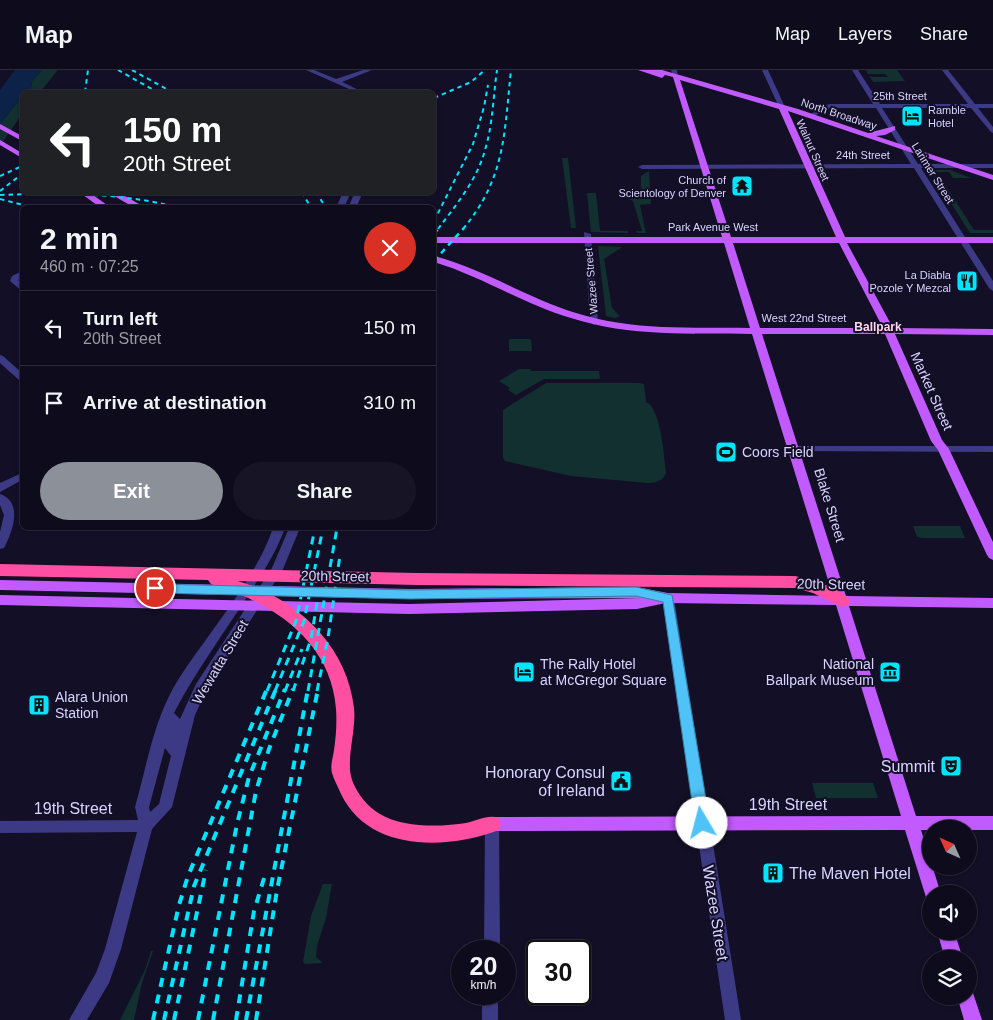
<!DOCTYPE html>
<html lang="en">
<head>
<meta charset="utf-8">
<style>
	body { margin:0; font-family:Arial,sans-serif; background:#171425; color:#f1f3f6; height:100vh; display:flex; flex-direction:column; font-size:19px; white-space:nowrap }
	* { box-sizing:border-box; margin:0 }
	p { font-size:16px; color:#9b9ba3 }
	.icon { flex:none; width:28px; height:28px; fill:none; stroke:currentColor; stroke-width:2; stroke-linecap:round; stroke-linejoin:round }
	.map { position:relative; flex:1; overflow:hidden }
	.panel { position:absolute; left:20px; top:135px; width:416px; height:325px; display:flex; flex-direction:column; background:#0e0b1c; border-radius:8px; box-shadow:0 1px 4px #0004,0 0 0 1px #2e2b3b }
	.panel>* { flex:none }
	.banner { position:absolute; left:20px; top:20px; width:416px; height:105px; border-radius:8px; box-shadow:0 1px 4px #0004,0 0 0 1px #2e2b3b; background:#202124; color:#fff; overflow:hidden }
	.needle { width:32px; rotate:315deg }
	.controls { position:absolute; left:922px; top:750px; display:grid; gap:10px }
	.controls a { display:grid; place-items:center; width:55px; height:55px; border-radius:50%; background:#0e0b1c; box-shadow:0 1px 4px #0004,0 0 0 1px #2e2b3b; font-size:25px }
	.speed { position:absolute; left:451px; top:870px; display:flex; gap:10px; font-size:25px; font-weight:700; text-align:center }
	.speed>* { display:grid; place-content:center; width:65px; height:65px; border-radius:50%; background:#0e0b1c; box-shadow:0 1px 4px #0004,0 0 0 1px #2e2b3b; line-height:1 }
	.speed small { font-size:12px; font-weight:400 }
	.speed .limit { border:2px solid #111; border-radius:8px; background:#fff; color:#111 }
	.pin { position:absolute; display:grid; place-items:center; width:42px; height:42px; color:#fff; margin:-21px; border:2px solid #fff; border-radius:50%; box-shadow:0 1px 5px #0007 }
	.me { position:absolute; width:55px; margin:-28px; rotate:352deg; stroke-linejoin:round; filter:drop-shadow(0 0 4px #0008) }
	.turn { display:flex; align-items:center; gap:18px; height:105px; padding:0 20px; font-size:22px }
	.turn .icon { width:65px; height:65px; stroke-width:2.5 }
	.turn b { display:block; font-size:35px; line-height:42px }
	.round { display:grid; place-items:center; flex:none; width:52px; height:52px; border-radius:26px; background:#171425 }
	.summary { display:flex; align-items:center; justify-content:space-between; height:85px; padding:0 20px }
	h1 { font-size:30px; font-weight:700; line-height:38px }
	.cta { display:flex; gap:10px; margin-top:auto; padding:10px 20px }
	.cta a { flex:1; height:58px; border-radius:30px; background:#8c9099; color:#fff; font-size:20px; font-weight:700; line-height:58px; text-align:center }
	.cta a+a { background:#171425; color:#f1f3f6 }
	ul { padding:0; list-style:none }
	li { display:flex; align-items:center; gap:15px; height:75px; padding:0 20px; border-top:1px solid #2e2b3b }
	li div { flex:1 }
	li b { display:block; font-size:19px }
	li em { font-style:normal }
	header { display:flex; align-items:center; gap:30px; box-sizing:border-box; height:70px; padding:0 25px; background:#0e0b1c; border-bottom:1px solid #2e2b3b }
	header strong { font-size:24px }
	nav { display:flex; gap:28px; margin-inline-start:auto; font-size:18px }
	.map>svg:first-child { display:block }
	.green { fill:#12302f }
	.water { fill:#0c2248 }
	.lines { fill:none; stroke-linecap:round; stroke-linejoin:round }
	.minor { fill:#3d3a85; fill-rule:evenodd }
	.major { fill:#c25bff; fill-rule:evenodd }
	.highway { fill:#ff4fa3; fill-rule:evenodd }
	.rail-far3 { stroke:#00e5ff; stroke-width:2; stroke-dasharray:4.5 4; stroke-linecap:butt }
	.rail-far2 { stroke:#00e5ff; stroke-width:2.5; stroke-dasharray:5.5 5; stroke-linecap:butt }
	.rail-far1 { stroke:#00e5ff; stroke-width:3; stroke-dasharray:8 6; stroke-linecap:butt }
	.rail { stroke:#00e5ff; stroke-width:4; stroke-dasharray:9 8; stroke-linecap:butt }
	.route { fill:#4fc3f7; stroke:#337fa1 }
	.labels { text-anchor:middle; stroke-width:4; stroke-linejoin:round; paint-order:stroke }
	.far-street-label { font-size:11px; fill:#d9d4ff; stroke:#130f26 }
	.far-poi-label { font-size:11px; fill:#d9d4ff; stroke:#130f26; text-anchor:end }
	.far-neighbourhood-label { font-size:12px; font-weight:bold; fill:#ffd6f0; stroke:#130f26 }
	.street-label { font-size:14px; fill:#d9d4ff; stroke:#130f26 }
	.poi-label { font-size:14px; fill:#d9d4ff; stroke:#130f26; text-anchor:start }
	.near-poi-label { font-size:16px; fill:#d9d4ff; stroke:#130f26; text-anchor:end }
	.near-street-label { font-size:16px; fill:#d9d4ff; stroke:#130f26 }
</style>
</head>
<body>
<header>
<strong>Map</strong>
<nav><a>Map</a><a>Layers</a><a>Share</a></nav>
</header>
<div class="map">
<svg width="993" height="950" viewBox="0 0 993 950">
	<rect width="100%" height="100%" fill="#130f26"/>
	<path class="green" d="M42,0h16l-18,22h-13l4,-4 1,-7z
		M866,0h31l8,11 -32,1 -4,-7 3,2h16l-3,-3h-17z
		M22,27v17l-22,32v-22z
		M562,88h6l8,70h-5z
		M930,100h20l21,8h-18l-4,-6h-15l8,14h4l28,44h19v3h-23z
		M649,101l2,33 -11,1 6,28h-9l-1,-2h6l-9,-30 -5,-2 13,-3v-20z
		M587,123h9l4,38h28v2l-37,-1z
		M598,176l24,1 -18,12 8,49 8,8 -5,2 -9,-2z
		M509,269h22l1,12h-23z
		M519,299h11l1,2h68l1,8h-56l-28,16 -8,-5 2,-2 -11,-7z
		M546,313h93l5,1 2,18c15,6 18,55 20,71 -3,8 -10,10 -19,10l-76,-7 -66,-15 -2,-3v-48z
		M913,456h47l5,12h-43l-5,-1z
		M812,713h61l5,15h-62z
		M323,814h9l-6,34 -9,28 -1,11 7,6 -18,1 -2,-2 8,-46z
		M151,881h2l-11,32 -8,37h-14l25,-50z"/>
	<path class="water" d="M15,0h27l-10,11 -1,7 -4,4h-5v5l-22,27v-34z"/>
	<g class="lines">
		<path class="minor" d="M306,0h8l22,9 27,-9h9l-30,12 21,10h-7z
			M671,0h6l1,8h-4z
			M762,0h6l17,37 -1,1 -5,-1z
			M852,0h6l22,34h88l-26,-34h6l27,34h18v4h-15l15,19v6l-2,-1 -20,-24h-89l36,56h75v4h-72l72,113v10l-4,-3 -75,-120 -272,1 -4,-2 4,-2 269,-1 -35,-56h-46l-18,9 -5,-1 22,-12h44z
			M343,122h8l-7,16h-8z
			M355,122h8l-7,16h-8z
			M584,162l7,2 7,88 -4,3 -4,-3z
			M22,201v6l-4,3 4,4v7l-12,-10 2,-5z
			M0,285l3,1 19,17v8l-3,-1 -19,-17z
			M794,376h199v6l-203,-1 -1,-2 1,-2z
			M22,403v7l-22,12v-9z
			M0,424c24,8 12,39 4,54l-4,1v-17l4,-17 -4,-10z
			M273,458h12c-8,22 -20,42 -33,61 -26,42 -56,81 -78,124l6,6 16,-35 76,-116 17,-40h11l-17,41 -77,122 -11,24 -23,92 -20,22 -31,120 -12,34 -22,37h-18l27,-47 9,-24 32,-117 -137,1v-12l138,-1 -3,-13c12,-42 19,-89 43,-127 30,-47 77,-99 95,-152zM165,678l6,8 -12,48 -9,8 -1,-5z
			M668,524l4,1 2,3 67,422h-16l-63,-422 2,-3z
			M492,748l5,1 2,5 1,127h-16l1,-127 2,-5z
			M482,924h16v26h-16z"/>
		<path class="major" d="M638,0h24l136,39 70,24 27,-7v4l-10,5 -9,1 117,39v5l-205,-69 57,126h148v6h-146l46,85 100,1v6l-98,-1 47,106 7,9 44,93v18l-4,-2 -2,-3 -49,-105 -7,-9 -46,-107h-123l84,262 147,2v10l-144,-2 67,210h77v14h-72l20,64h-10v7l-4,-1 -2,-6 -20,-64 -413,1 -6,-2 -2,-5 2,-5 6,-2 409,-1 -65,-211 -170,-2 -29,6 -228,5 -409,-9v-10l409,9 233,-6 -232,1 -410,-9v-10l410,9 226,-2 32,6 165,3 -81,-262c-61,-1 -122,3 -181,-16 -48,-14 -90,-42 -137,-56v-6c50,13 93,42 142,57 56,18 115,14 174,15l-26,-85h-290v-6h288l-49,-160 -8,-2 -3,3zM680,10l99,29 57,128h-105zM733,173h106l44,85h-123z
			M0,54l22,12v5l-22,-12z
			M0,70l22,13v5l-22,-13z
			M79,122h10l22,16h-10z
			M107,122h11l28,16h-11z
			M937,861h17l9,28h-18z
			M969,918l3,2 10,30h-18l-7,-24h12z"/>
		<path class="highway" d="M0,494l417,9 378,3c15,4 47,11 55,25l-2,4 -6,2 -29,-14 -18,-5 -378,-3 -179,-4c58,17 109,64 116,127 2,20 -5,40 -4,60 0,18 16,38 30,46 23,14 61,13 86,9 11,-2 22,-9 33,-5l2,6 -2,6c-53,20 -130,22 -158,-36 -3,-7 -7,-14 -9,-21 -2,-8 1,-15 2,-23 2,-13 3,-28 2,-41 -5,-69 -65,-107 -125,-125l-3,-4 -208,-4z"/>
		<path class="rail-far3" d="M118,0l39,22
			M132,0l40,22
			M85,22l3,-22
			M434,28l37,-16 14,-12
			M0,106l22,-10
			M0,121l22,-17
			M302,122l9,16
			M316,122l10,16
			M0,125c61,-2 120,-3 180,13
			M0,129l35,9
			M434,151l39,-77 11,-37 4,-22
			M438,159c18,-24 39,-49 47,-79 8,-26 8,-53 12,-80
			M463,159c43,-52 41,-95 48,-159"/>
		<path class="rail-far2" d="M434,164l5,-6
			M434,191l30,-33"/>
		<path class="rail-far1" d="M267,621l29,-70 19,-93
			M275,621l29,-70 19,-93
			M285,621l17,-42
			M293,621l18,-52 9,-54
			M308,621l29,-163
			M317,621l11,-53 12,-83"/>
		<path class="rail" d="M153,950l26,-115 9,-29 79,-187
			M164,950l30,-134 82,-197
			M174,950l32,-150
			M198,950l39,-196 12,-47 36,-88
			M213,950l43,-229 13,-42 24,-60
			M236,950l18,-109 11,-36
			M246,950l62,-331
			M256,950l21,-130 41,-201"/>
	</g>
	<path class="route" d="M155,514l255,6 226,-3 36,8 38,228 -3,4 -5,2 -5,-2 -2,-4 -32,-221 -27,-6 -226,3 -255,-6 -6,-5z"/>
	<defs>
		<g id="hotel-square" transform="scale(1.125)"><rect x="-9" y="-9" width="18" height="18" rx="4" fill="#00e5ff" stroke="#130f26"/><path d="M-6-4.5h1.5V1H6V5H4.5V3h-9V5H-6ZM-4 0a1.8 1.8 0 1 1 3.6 0ZM.5 0V-2.5h3Q6-2.5 6 0Z" fill="#111"/></g>
		<g id="temple-square" transform="scale(1.125)"><rect x="-9" y="-9" width="18" height="18" rx="4" fill="#00e5ff" stroke="#130f26"/><path d="M0-6L5-2H3V0L6.5 2.5H4V6H1.5V3h-3V6H-4V2.5H-6.5L-3 0V-2H-5Z" fill="#111"/></g>
		<g id="restaurant-square" transform="scale(1.125)"><rect x="-9" y="-9" width="18" height="18" rx="4" fill="#00e5ff" stroke="#130f26"/><path d="M-5-6h1v4h1v-4h1v4h1v-4h1v5L-1.5 .5V6h-2V.5L-5-1ZM5-6V6H3V1.5H1.5Q1.5-4 5-6Z" fill="#111"/></g>
		<g id="stadium-square" transform="scale(1.125)"><rect x="-9" y="-9" width="18" height="18" rx="4" fill="#00e5ff" stroke="#130f26"/><path d="M0-5a6.5 5 0 1 0 0 10a6.5 5 0 1 0 0-10ZM-3.5-1.8h7v3.6h-7Z" fill="#111"/></g>
		<g id="museum-square" transform="scale(1.125)"><rect x="-9" y="-9" width="18" height="18" rx="4" fill="#00e5ff" stroke="#130f26"/><path d="M0-6L6-3V-2H-6V-3ZM-5-1h2V3h-2ZM-1-1h2V3h-2ZM3-1h2V3H3ZM-6 4H6V6H-6Z" fill="#111"/></g>
		<g id="building-square" transform="scale(1.125)"><rect x="-9" y="-9" width="18" height="18" rx="4" fill="#00e5ff" stroke="#130f26"/><path d="M-4-6H4V6H1V3H-1V6H-4ZM-2.5-4.3h1.7v1.8h-1.7ZM.8-4.3h1.7v1.8H.8ZM-2.5-1h1.7V.8h-1.7ZM.8-1h1.7V.8H.8Z" fill="#111"/></g>
		<g id="theatre-square" transform="scale(1.125)"><rect x="-9" y="-9" width="18" height="18" rx="4" fill="#00e5ff" stroke="#130f26"/><path d="M-5-5.5Q0-4 5-5.5V0Q5 5 0 6Q-5 5-5 0ZM-3.3-2.5H-1v1.5H-3.3ZM1-2.5H3.3v1.5H1ZM-2.8 1Q0 5.5 2.8 1Z" fill="#111"/></g>
		<g id="civic-square" transform="scale(1.125)"><rect x="-9" y="-9" width="18" height="18" rx="4" fill="#00e5ff" stroke="#130f26"/><path d="M-.6-6.5H3V-4.5H.6V-3L4-1V1h2V6H-6V1h2V-1L-.6-3ZM-1.2 2.5V6h2.4V2.5Z" fill="#111"/></g>
	</defs>
	<g fill-rule="evenodd">
		<use href="#hotel-square" x="912" y="46"/>
		<use href="#temple-square" x="742" y="116"/>
		<use href="#restaurant-square" x="967" y="211"/>
		<use href="#stadium-square" x="726" y="382"/>
		<use href="#hotel-square" x="524" y="602"/>
		<use href="#museum-square" x="890" y="602"/>
		<use href="#building-square" x="39" y="635"/>
		<use href="#theatre-square" x="951" y="696"/>
		<use href="#civic-square" x="621" y="711"/>
		<use href="#building-square" x="773" y="803"/>
	</g>
	<g class="labels">
		<g class="far-street-label">
			<text x="900" y="30">25th Street</text>
			<text transform="translate(839 44) rotate(18)" y="4">North Broadway</text>
			<text transform="translate(813 80) rotate(66)" y="4">Walnut Street</text>
			<text x="863" y="89">24th Street</text>
			<text transform="translate(933 103) rotate(58)" y="4">Larimer Street</text>
			<text x="713" y="161">Park Avenue West</text>
			<text transform="translate(591 211) rotate(-95)" y="4">Wazee Street</text>
			<text x="804" y="252">West 22nd Street</text>
		</g>
		<g class="far-poi-label">
			<text x="928" y="44" text-anchor="start">Ramble<tspan x="928" dy="13">Hotel</tspan></text>
			<text x="726" y="114">Church of<tspan x="726" dy="13">Scientology of Denver</tspan></text>
			<text x="951" y="209">La Diabla<tspan x="951" dy="13">Pozole Y Mezcal</tspan></text>
		</g>
		<g class="far-neighbourhood-label">
			<text x="878" y="261">Ballpark</text>
		</g>
		<g class="street-label">
			<text transform="translate(932 321) rotate(66)" y="5">Market Street</text>
			<text transform="translate(830 435) rotate(73)" y="5">Blake Street</text>
			<text transform="translate(335 506) rotate(1)" y="5">20th Street</text>
			<text transform="translate(831 514) rotate(1)" y="5">20th Street</text>
			<text transform="translate(220 592) rotate(-59)" y="5">Wewatta Street</text>
		</g>
		<g class="poi-label">
			<text x="742" y="387">Coors Field</text>
			<text x="540" y="599">The Rally Hotel<tspan x="540" dy="16">at McGregor Square</tspan></text>
			<text x="874" y="599" text-anchor="end">National<tspan x="874" dy="16">Ballpark Museum</tspan></text>
			<text x="55" y="632">Alara Union<tspan x="55" dy="16">Station</tspan></text>
		</g>
		<g class="near-poi-label">
			<text x="935" y="702">Summit</text>
			<text x="605" y="708">Honorary Consul<tspan x="605" dy="18">of Ireland</tspan></text>
			<text x="789" y="809" text-anchor="start">The Maven Hotel</text>
		</g>
		<g class="near-street-label">
			<text x="788" y="740">19th Street</text>
			<text x="73" y="744">19th Street</text>
			<text transform="translate(716 843) rotate(81)" y="6">Wazee Street</text>
		</g>
	</g>
</svg>
<div class="controls">
<a><svg class="needle" viewBox="-14 -14 28 28"><path d="M0-13l5 13h-10z" fill="#e53935"/><path d="M0 13l5-13h-10z" fill="#9b9ba3"/></svg></a>
<a><svg class="icon" aria-label="sound" viewBox="0 0 24 24"><path d="M4 9h4l5-4v14l-5-4H4zM17 9q2 3 0 6"/></svg></a>
<a><svg class="icon" aria-label="layers" viewBox="0 0 24 24"><path d="M12 4l9 5-9 5-9-5zM3 14l9 5 9-5"/></svg></a>
</div>
<div class="speed"><div>20<small>km/h</small></div><div class="limit">30</div></div>
<div class="pin" style="left:155px;top:518px;background:#d93025"><svg class="icon" aria-label="arrive" viewBox="0 0 24 24"><path d="M6 21V4h12l-3 4 3 4H6"/></svg></div>
<svg class="me" style="left:702px;top:753px" viewBox="-20 -20 40 40"><circle r="19" fill="#fff"/><path d="M0-13L10 11 0 6-10 11z" fill="#4fc3f7"/></svg>
<div class="banner">
<div class="turn"><svg class="icon" aria-label="left" viewBox="0 0 24 24"><path d="M17 20v-9H6M10 6l-5 5 5 5"/></svg><div><b>150 m</b>20th Street</div></div>
</div>
<section class="panel">
<div class="summary"><div><h1>2 min</h1><p>460 m · 07:25</p></div><a class="round" style="background:#d93025;color:#fff"><svg class="icon" aria-label="close" viewBox="0 0 24 24"><path d="M6 6l12 12M18 6L6 18"/></svg></a></div>
<ul>
<li><svg class="icon" aria-label="left" viewBox="0 0 24 24"><path d="M17 20v-9H6M10 6l-5 5 5 5"/></svg><div><b>Turn left</b><p>20th Street</p></div><em>150 m</em></li>
<li><svg class="icon" aria-label="arrive" viewBox="0 0 24 24"><path d="M6 21V4h12l-3 4 3 4H6"/></svg><div><b>Arrive at destination</b></div><em>310 m</em></li>
</ul>
<div class="cta"><a>Exit</a><a>Share</a></div>
</section>
</div>
</body>
</html>
